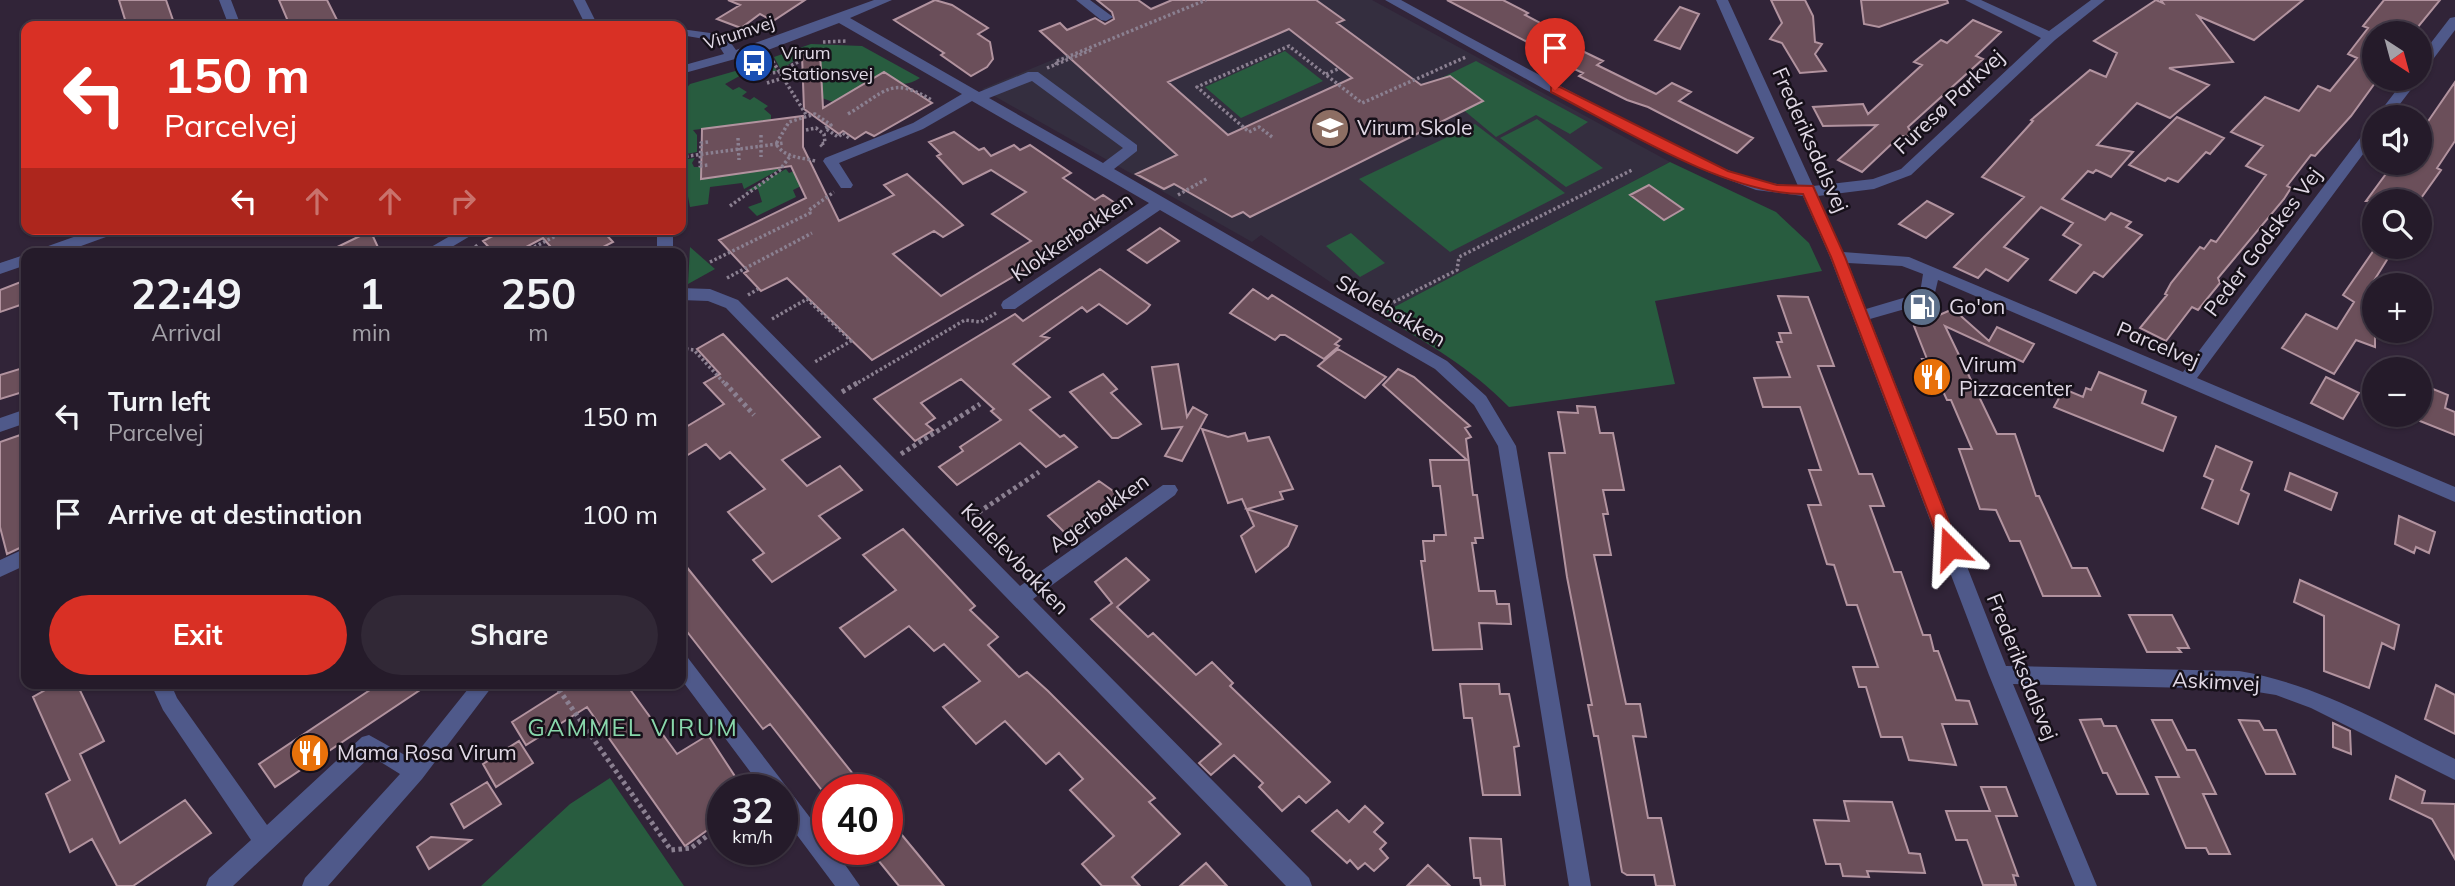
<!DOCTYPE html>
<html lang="en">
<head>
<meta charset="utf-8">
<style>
	body { margin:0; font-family:Mulish,sans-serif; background:#312836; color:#f1f3f6; height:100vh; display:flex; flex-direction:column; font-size:26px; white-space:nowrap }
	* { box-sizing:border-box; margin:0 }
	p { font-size:23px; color:#a3a1a8 }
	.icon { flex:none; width:38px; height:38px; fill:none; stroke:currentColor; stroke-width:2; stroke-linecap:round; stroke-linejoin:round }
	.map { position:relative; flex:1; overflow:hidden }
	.sheet { position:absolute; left:21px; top:248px; width:665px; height:441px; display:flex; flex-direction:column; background:#251b2a; border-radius:14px; box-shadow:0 2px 5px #0004,0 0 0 2px #423947 }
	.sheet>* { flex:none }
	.top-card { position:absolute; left:21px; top:21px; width:665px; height:214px; border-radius:14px; box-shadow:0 2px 5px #0004,0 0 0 2px #423947; background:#d93025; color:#fff; overflow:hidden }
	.needle { width:46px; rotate:144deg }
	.fabs { position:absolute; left:2362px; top:21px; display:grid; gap:14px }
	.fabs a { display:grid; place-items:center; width:70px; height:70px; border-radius:50%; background:#251b2a; box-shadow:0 2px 5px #0004,0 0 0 2px #423947; font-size:35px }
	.speed { position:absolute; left:707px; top:774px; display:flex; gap:14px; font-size:35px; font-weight:700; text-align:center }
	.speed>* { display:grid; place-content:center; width:91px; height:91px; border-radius:50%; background:#251b2a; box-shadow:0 2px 5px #0004,0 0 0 2px #423947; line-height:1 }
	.speed small { font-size:18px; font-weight:400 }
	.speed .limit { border:10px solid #d22; background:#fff; color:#111 }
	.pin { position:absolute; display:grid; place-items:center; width:60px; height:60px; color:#fff; margin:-72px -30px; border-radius:50% 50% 50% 0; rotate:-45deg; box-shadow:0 0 7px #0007 }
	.pin .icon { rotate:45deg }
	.me { position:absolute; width:77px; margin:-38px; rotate:339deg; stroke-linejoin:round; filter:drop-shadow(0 0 5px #0008) }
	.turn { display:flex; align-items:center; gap:24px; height:147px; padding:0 28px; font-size:32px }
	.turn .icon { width:91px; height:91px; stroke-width:2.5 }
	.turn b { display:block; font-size:49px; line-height:60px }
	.lanes { display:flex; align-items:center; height:66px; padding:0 28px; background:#0003; justify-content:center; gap:35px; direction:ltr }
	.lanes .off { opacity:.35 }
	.eta { display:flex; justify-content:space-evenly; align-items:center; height:119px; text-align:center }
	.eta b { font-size:42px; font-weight:700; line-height:49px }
	.action { display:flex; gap:14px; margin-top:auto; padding:14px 28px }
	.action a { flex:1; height:80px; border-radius:42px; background:#d93025; color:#fff; font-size:28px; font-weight:700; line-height:80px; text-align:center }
	.action a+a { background:#312836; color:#f1f3f6 }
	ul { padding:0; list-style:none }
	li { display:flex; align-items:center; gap:21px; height:98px; padding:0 28px }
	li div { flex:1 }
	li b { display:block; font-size:26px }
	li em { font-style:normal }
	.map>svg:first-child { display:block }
	.education { fill:#342e3f }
	.green { fill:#285c3f }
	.building { fill:#6b4f5a; stroke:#b2939f; stroke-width:2; fill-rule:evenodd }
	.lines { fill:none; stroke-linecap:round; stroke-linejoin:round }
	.path-far1 { stroke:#8b8091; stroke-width:3.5; stroke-dasharray:2.5 2.5; stroke-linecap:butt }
	.path { stroke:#8b8091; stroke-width:5; stroke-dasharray:3.5 3.5; stroke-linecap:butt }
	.minor { fill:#4f598a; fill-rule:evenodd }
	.route { fill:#d93025; stroke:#8d1f18; stroke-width:2 }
	.labels { text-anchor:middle; stroke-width:5; stroke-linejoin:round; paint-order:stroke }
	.far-street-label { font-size:18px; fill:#e1d9e6; stroke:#161019 }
	.far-poi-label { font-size:18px; fill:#e1d9e6; stroke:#161019; text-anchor:start }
	.street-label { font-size:21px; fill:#e1d9e6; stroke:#161019 }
	.poi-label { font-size:21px; fill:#e1d9e6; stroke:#161019; text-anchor:start }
	.quarter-label { font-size:24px; letter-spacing:2px; fill:#88d7ab; stroke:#161019 }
</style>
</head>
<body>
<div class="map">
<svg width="2455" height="886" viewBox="0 0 2455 886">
	<rect width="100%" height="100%" fill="#312438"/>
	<path class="education" d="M1197,0h175l298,162 -291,153 -118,-80 -9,7 -270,-153z"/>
	<path class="green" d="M811,44l51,2 58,32c-16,10 -23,6 -36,-6l-51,30 -11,-4 -2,-46 -18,3 -21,15 -7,-13z
		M1285,51l38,30 -82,37 -36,-31z
		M770,61l7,10 -32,2 -20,11 8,6 6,-3 8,5 -5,4 8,4 4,-3 14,9 -4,3 7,6v5l-78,10 4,5v17l-16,3v-61l9,-10z
		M1476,61l112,61 -18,12 -34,-19 -40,22 -65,-54z
		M1537,119l66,49 -37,19 -66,-49z
		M1475,124l90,69 -115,59 -91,-73z
		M695,158l-3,5 2,4h7v12l81,-11 -38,21 -2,-6 -32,4 -2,17 -18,3 -9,-47z
		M1670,162l106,50 33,31 13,28 -167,30 20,83 -166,23c-39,-40 -83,-65 -130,-92z
		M786,169l3,4 5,-2 7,15 -8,4 3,7 -39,19 -9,-9 14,-5 -4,-13 -12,2z
		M1351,233l34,30 -25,14 -34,-31z
		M690,247l25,22 -27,15z
		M610,778l74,108h-203l89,-82z"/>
	<path class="building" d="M119,0h47l9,26h-48z
		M279,0h48l13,26h-50z
		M728,0h77l-32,21 -13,-7 -19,14 -24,-9 23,-14z
		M935,0l17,5 36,23 -10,6 12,8 3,17 -6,8 -16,9 -30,-21 3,-2 -50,-33z
		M1097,0h41l13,9 21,-9h144l28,20 -7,3 84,62 29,-9 33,25 -233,116 -7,-5 -11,5 -58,-33 -10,5 -28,-15 41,-19 -137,-124 20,-8 7,7 28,-12 10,6 9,-5 -2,-7zM1289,29l63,49 -124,57 -60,-53z
		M1447,0h56l25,13 -3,2 21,11 -4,4 9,4 -16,12z
		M1771,0h34l8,16 2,26 7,2 -7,10 11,17 -26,2 -18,-30 -12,-4 12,-16z
		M1861,0h86l1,3 -69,24 -15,-3z
		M2156,0l7,3 -2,-3h142l-49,40 -56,-24 35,46 -64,6 40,17 -39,33 -33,-15 -40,42 36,7 -22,25 -15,-7 -3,3 -5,-2 -26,28 43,21 6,-7 20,9 -5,5 16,8 -39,42 -9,-5 -18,21 -26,-13 31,-35 -18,-10 10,-12 -32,-16 -37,40 24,12 -20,22 -22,-12 -8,9 -24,-11 70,-70 -42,-20 51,-56 -2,-1 59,-50 16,7 11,-24 -23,-12z
		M2384,0h56l-27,33h-38v50l-24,33 -36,40 -4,-1 -24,31 4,2 -7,11 -66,79 2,5 -22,27 -6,-3 -26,34 -26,-13 27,-33 -2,-1 6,-11 29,-36 4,2 7,-9 5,2 50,-67 -20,-9 17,-20 -32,-14 34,-35 34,14 19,-25 12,5 27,-33 -9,-4 20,-26 -5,-2z
		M1680,7l19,7 -19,35 -25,-9z
		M1973,20l28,12 -25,24 7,3 -75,68 5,9h-13l-38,36 -24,-12 39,-35 -54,1 -10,-19 50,-3 5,10 54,-49 -8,-3 27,-22 6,3z
		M1572,46l31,15 -6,4 59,29 16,-11 19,9 -12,9 74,37 -16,15 -89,-46 -21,-7 -48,-24 4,-3 -28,-13z
		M820,52l3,56 61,-36 48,31 -58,33 -8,-4 -11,7 -12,-8 -4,3 -35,-25 -2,-54z
		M2455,82v59l-18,27 4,2 -22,31h-53l28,-38h26v-30z
		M803,116v31l36,74 55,-26 -10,-10 23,-11 56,51 -20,12 -9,-6 -41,23 48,42 90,-55 -39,-27 34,-22 -35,-22 -28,14 -26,-28 4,-2 -12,-12 25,-10 25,18 5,-2 7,8 23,-11 6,5 10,-5 41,28 -8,5 32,22 8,-5 18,12 -28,19 -4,-3 -7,10 -49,32 -161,95 -85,-82 -26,13 -17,-18 4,-2 -29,-31 87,-42 -15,-32 -90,13 1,-50z
		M2177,117l47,21 -14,16 -4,-2 -28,30 -10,-4 -3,3 -36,-16z
		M1649,185l34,24 -19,11 -34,-25z
		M1927,201l26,13 -27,24 -27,-14z
		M1160,228l19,13 -32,22 -19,-13z
		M506,229h95l12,13 -10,5 7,7h-53l-14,-16 -30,16h-18l-12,-13z
		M371,232l10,22h-58l39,-19z
		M2376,247h19l-32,51 12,6v43l-19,-7 -22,34 -52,-26 24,-34 31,15 17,-27 -11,-7z
		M1100,269l50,36 -4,5 -19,14 -28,-20 -12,8 -5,-5 -41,29 8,2 -36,26 37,33 -20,13 30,27 4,-2 13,12 -31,20 -26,-24 -63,42 -18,-18 24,-16 -3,-4 41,-27 -10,-9 3,-2 -33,-30 -40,24 14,15 -9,6 7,6 -18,11 -41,-42 141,-85 8,7z
		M26,280v23l-26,9v-22z
		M1253,289l15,10 4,-4 69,44 -6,5 4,2 -15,13 -39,-24h-5l-5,5 -45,-27z
		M1778,296l30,1 26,69h-16l41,108h13l12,32h-14l24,66h7l22,63h7l4,16h4l18,49 13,1 8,23h-35l14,41 -47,-5 -7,-23h-21l-15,-50h-7l-6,-20h25l-21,-62h-10l-13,-40 -7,-1 -19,-59h13l-12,-35h12l-21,-63h-37l-9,-29 36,-1 -13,-35h5l-3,-9h12z
		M1953,309l36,32 8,-14 37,17 -11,18 -78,-36 52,108h18l21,62h3l33,72h15l13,28h-57l-23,-55h-10l-14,-31 -16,-1 -21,-60h13l-21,-49h-4l-6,-13h-6l-13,-28h5l-13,-33z
		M723,334l97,103 -38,23 25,26 33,-20 22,24 -43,26 21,22 -68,44 -19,-22 11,-7 -36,-41 37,-23 -35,-37 -10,7 -14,-15 -25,15v-29l43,-26 -20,-21 16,-9 -23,-25z
		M1338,349l48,28 -21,21 -47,-32z
		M1178,364l9,53 6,-10 14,8 -25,46 -17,-5 17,-29 -20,2 -10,-62z
		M26,367v24l-26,8v-24z
		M1398,369l16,8 56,49 -5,2 6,9 -5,2 7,56h4l6,43h-8l1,5h-4l7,48h16l2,13h12l2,20 -32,-1 3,26 -49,1 -12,-89h4l-2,-20h11v-6h12l-6,-49h-7l-3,-26h37l-84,-75z
		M2099,372l47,19 -4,12 34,14 -13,34 -109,-44 10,-18 19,8 3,-9 5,2z
		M1103,374l14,15 -6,4 30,31 -23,14h-6l-42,-46z
		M2326,377l33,16 -16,26 -32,-16z
		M2423,385l25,10 -3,13 10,4v23l-35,-14z
		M1577,406l18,1 5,26h13l11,57h-21l5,24h-5l8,41h-17l32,149h14l6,33 -13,-1 15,82h13l14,68h-19l-2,-11h-27l-5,-3 -24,-136h-4l-6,-31h4l-25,-128 -18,-124h16l-7,-41 20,1z
		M1202,429l26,8 17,-4 3,8 21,-4 24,52 -13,3 3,7 -36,10 50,17 -9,20 -32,26 -15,-36 13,-10 -12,-27 -14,4z
		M26,433v112l-19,9 -7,-27v-85z
		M2216,446l36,16 -11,28 8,4 -11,30 -36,-16 11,-28 -9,-4z
		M2290,473l47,20 -6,17 -46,-20z
		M1099,481l24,17 -30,21 -3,-3 -26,16 -16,-16z
		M2399,516l36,16 -6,21 -13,-6 -2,6 -19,-9z
		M903,529l72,77 -5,4 28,27 -10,8 31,32 8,-5 21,19 107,107 -6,4 31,32 -48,43 8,9h-38l-20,-22 32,-28 -44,-46 13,-11 -24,-26 -13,11 -41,-43 -29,23 -33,-37 37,-26 -36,-37 -10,7 -25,-25 -44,31 -25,-29 56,-38 -33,-35z
		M1126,558l23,22 -32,27 31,30 5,-4 43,42 16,-13 21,21 -3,3 100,96 -24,21 -7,-7 -17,15 -23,-24 4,-4 -29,-28 -23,20 -12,-12 22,-19 -130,-125 21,-16 -17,-21z
		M681,560l117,145 67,84h-44l-51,-65 -7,5 -82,-105z
		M2300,580l99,45 -5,24 -12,-6 -13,45 -45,-17v-55l-30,-14z
		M2129,615h43l17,33h-11l3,4h-34z
		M56,684h21l27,57 -24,13 40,89 65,-43 26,33 -78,53h-16l-25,-47 -22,13 -24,-58 24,-14 -37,-83z
		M379,684h50l-154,103 -16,-23z
		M572,684h54l51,70 31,-19 30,46 -15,8 -12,12 12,18 -38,27 -98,-139 -61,38 -14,-23z
		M1460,684h39l1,10h9l10,52 -5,1 6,48h-37l-11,-77h-8z
		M2436,685l19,10v39l-30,-15z
		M2101,719l3,7h12l32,68h-31l-10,-21h-4l-23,-53z
		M2152,720h20l15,30h8l21,44h-13l27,60h-21l-3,-6h-20l-30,-71h23z
		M2239,720l20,1 5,9h12l19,44h-29z
		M2333,723l17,8 1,23 -18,-7z
		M519,741l14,22 -37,24 -13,-23z
		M2396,776l29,15 -3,12 33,1v55l-23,-40 -42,-20z
		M487,782l14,22 -37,24 -13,-24z
		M1981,787h25l11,29h-21l22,60 -5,-1 3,10h-33l-16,-45h-11l-10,-29h44z
		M1844,801l48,1 17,51 11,1 5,19 -58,-2 2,6 -26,-1 -3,-12h-14l-12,-44 35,1z
		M1365,806l18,17 -9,9 12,11 -6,6 8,9 -14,13 -9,-8 -7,6 -8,-9 -3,3 -35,-32 25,-21 12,12z
		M887,817l43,52 14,17h-45l-30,-37h18z
		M431,837l40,3 -42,29 -12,-22z
		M1470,838l31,1 4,47h-24l-1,-8h-6z
		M1206,863l21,23h-47z
		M1428,865l22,21h-43z"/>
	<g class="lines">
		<path class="path-far1" d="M823,42l23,-1
			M770,57l37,59
			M1057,64l-2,-2 151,-62
			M1047,68l44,-18
			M1326,74l14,-6
			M753,75l26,-3 21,-11
			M767,83l32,-10
			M848,114c39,-23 43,-39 85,-13
			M806,130l10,-2 8,6 1,9 -5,1 4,4
			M761,135v22
			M1272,137l-13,-10 -10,5 -52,-45 92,-41 73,57 104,-46
			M738,138l1,22
			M708,142l-7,1 -1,23 8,-1
			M681,157l103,-14
			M815,161c-15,-4 -30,-3 -39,-17l13,-22 26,-8 16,11 -6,3 13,9 5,-4 6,5
			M1178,195l30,-17
			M730,206l49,-35 12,-16
			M475,245l8,9
			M521,254l48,-25
			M710,262l100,-49 -1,-3 25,-18
			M727,278l85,-45
			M748,295l10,-6
			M1380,309l77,-39 2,-13 173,-87
			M772,319l35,-20 44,42 -38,22
			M681,348l13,2 32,35
			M854,385l111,-65 16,2 15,-9"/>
		<path class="path" d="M725,383l29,32
			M842,392l15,-9
			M901,454l79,-50
			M967,520l72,-48
			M555,684l116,166 20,-2 32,-24"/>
		<path class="minor" d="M219,0h12l10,26h-12z
			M573,0h12l13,26h-12z
			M874,0h18l-42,18 129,74 49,-20h10l99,73v6l-23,18 333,192 39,35 30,50 75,440h-22l-71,-440 -24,-41 -39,-36 -275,-159 -145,99h-12l-2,-4 2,-4 146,-98 -177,-102 -49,28 -84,34 14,22 -2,3h-10l-18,-27 2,-3 88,-35 49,-29 -123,-71 -71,27 -87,24v-8l43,-12 -8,-13 -35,-6v-6l44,6 11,15zM1032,81l91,67 -20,15 -114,-65z
			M1076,0h14l23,17 -7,4 -5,-1z
			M1385,0h16c77,42 155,85 235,125 51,25 103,59 162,61l-82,-186h12l85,186 60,-7 28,-10 140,-131 -76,-38h16l68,31 42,-31h14l-50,40 -144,135 -37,14 -56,7 25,56 66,5 274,115 187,-247 5,-1v14l-178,240 258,109v15l-517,-222 -5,21 -63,18 136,347 233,5c78,13 146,53 216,88v21l-144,-72 -35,-13 -37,-6 -226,-5 84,202h-22l-86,-211 -159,-418 -27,-61 -47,-6 -48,-18 -164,-83zM1848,263l54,3 21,8 -3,19 -54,16z
			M2455,17v13l-30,40 -5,1v-14l30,-39z
			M2405,79h14l-29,38h-14z
			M96,229h23l-2,4 -58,21h-25l3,-4z
			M462,229h20l-42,25h-21z
			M657,229h16v25h-16z
			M27,254l-1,11 -26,9v-11z
			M681,288l29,1 28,11 282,286 143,-101h12l3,5 -3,5 -142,104 276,279 3,8h-26l-560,-578 -18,-7 -27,-1z
			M26,409v14l-26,9v-14z
			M26,548v17l-26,12v-17z
			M681,655l7,3 140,183v8h6l26,37h-25l-53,-71v-26h-19l-82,-110z
			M151,684h20l6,14 90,127 95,-88 7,-2 43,24 60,-75h22l-72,95 -94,107h-26l3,-8 95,-104 -29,-18 -138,130h-27l3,-8 42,-38 -88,-130z"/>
	</g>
	<path class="route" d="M1551,87h9l168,84 49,14 36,1 32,71 114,291 -3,5 -6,2 -8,-7 -111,-291 -28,-63c-78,0 -182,-66 -252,-102z"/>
	<defs>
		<g id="bus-disc" transform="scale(2.0125)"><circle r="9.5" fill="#1a4fb4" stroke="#161019"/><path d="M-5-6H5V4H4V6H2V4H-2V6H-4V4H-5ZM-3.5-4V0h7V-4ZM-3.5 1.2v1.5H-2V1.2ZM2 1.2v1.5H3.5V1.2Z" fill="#fff"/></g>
		<g id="school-disc" transform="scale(2.0125)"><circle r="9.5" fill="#8d6e63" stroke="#161019"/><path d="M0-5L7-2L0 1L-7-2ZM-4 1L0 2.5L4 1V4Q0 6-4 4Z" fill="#fff"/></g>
		<g id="fuel-disc" transform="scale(2.0125)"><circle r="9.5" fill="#5c6f8a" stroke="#161019"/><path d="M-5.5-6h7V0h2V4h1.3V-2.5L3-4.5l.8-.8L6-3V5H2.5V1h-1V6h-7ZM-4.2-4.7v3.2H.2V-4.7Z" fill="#fff"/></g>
		<g id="restaurant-disc" transform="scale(2.0125)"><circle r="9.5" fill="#e8710a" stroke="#161019"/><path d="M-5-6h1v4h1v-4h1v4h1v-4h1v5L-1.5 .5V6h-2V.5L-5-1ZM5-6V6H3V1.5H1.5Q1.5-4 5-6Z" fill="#fff"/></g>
	</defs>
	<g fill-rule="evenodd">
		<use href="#bus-disc" x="754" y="63"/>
		<use href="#school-disc" x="1330" y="128"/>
		<use href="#fuel-disc" x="1922" y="307"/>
		<use href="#restaurant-disc" x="1932" y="377"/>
		<use href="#restaurant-disc" x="310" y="753"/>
	</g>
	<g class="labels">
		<g class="far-street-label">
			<text transform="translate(739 33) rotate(-18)" y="6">Virumvej</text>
		</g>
		<g class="far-poi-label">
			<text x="781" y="59">Virum<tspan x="781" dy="21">Stationsvej</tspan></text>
		</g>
		<g class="street-label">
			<text transform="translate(1949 102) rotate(-43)" y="7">Furesø Parkvej</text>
			<text transform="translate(1810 140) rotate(66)" y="7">Frederiksdalsvej</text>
			<text transform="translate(1072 237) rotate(-34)" y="7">Klokkerbakken</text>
			<text transform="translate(2263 242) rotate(-53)" y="7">Peder Godskes Vej</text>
			<text transform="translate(1391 311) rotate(30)" y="7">Skolebakken</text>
			<text transform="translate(2158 345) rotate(23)" y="7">Parcelvej</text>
			<text transform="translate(1099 513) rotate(-36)" y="7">Agerbakken</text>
			<text transform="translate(1015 559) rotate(46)" y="7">Kollelevbakken</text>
			<text transform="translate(2022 667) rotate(68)" y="7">Frederiksdalsvej</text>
			<text transform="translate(2216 682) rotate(3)" y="7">Askimvej</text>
		</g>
		<g class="poi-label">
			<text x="1357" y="135">Virum Skole</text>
			<text x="1949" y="314">Go'on</text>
			<text x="1959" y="372">Virum<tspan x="1959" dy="24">Pizzacenter</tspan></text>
			<text x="337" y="760">Mama Rosa Virum</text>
		</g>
		<g class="quarter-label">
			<text x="633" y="736">GAMMEL VIRUM</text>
		</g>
	</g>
</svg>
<div class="fabs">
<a><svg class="needle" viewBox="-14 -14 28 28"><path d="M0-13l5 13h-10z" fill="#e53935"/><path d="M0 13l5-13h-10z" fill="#a3a1a8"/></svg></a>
<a><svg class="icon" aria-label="sound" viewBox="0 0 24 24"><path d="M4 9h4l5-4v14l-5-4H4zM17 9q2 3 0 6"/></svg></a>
<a><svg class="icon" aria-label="search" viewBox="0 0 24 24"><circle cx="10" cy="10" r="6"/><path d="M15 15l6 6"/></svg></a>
<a>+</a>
<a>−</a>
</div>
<div class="speed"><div>32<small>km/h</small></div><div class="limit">40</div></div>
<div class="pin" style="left:1555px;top:90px;background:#d93025"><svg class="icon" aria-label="arrive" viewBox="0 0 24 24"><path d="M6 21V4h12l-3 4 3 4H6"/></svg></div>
<svg class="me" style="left:1950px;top:548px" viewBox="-20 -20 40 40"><path d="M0-17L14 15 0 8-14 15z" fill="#d93025" stroke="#fff" stroke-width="4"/></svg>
<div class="top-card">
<div class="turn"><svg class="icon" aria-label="left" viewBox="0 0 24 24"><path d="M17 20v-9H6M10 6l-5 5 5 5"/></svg><div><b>150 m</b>Parcelvej</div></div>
<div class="lanes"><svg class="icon" aria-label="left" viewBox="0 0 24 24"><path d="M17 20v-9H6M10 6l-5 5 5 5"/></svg><svg class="icon off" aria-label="ahead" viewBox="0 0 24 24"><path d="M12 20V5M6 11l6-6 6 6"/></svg><svg class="icon off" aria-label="ahead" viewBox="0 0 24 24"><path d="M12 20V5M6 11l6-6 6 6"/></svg><svg class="icon off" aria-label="right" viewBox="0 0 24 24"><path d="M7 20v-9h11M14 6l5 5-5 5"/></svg></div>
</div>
<section class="sheet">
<div class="eta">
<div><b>22:49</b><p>Arrival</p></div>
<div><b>1</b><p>min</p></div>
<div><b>250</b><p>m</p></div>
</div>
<ul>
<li><svg class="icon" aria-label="left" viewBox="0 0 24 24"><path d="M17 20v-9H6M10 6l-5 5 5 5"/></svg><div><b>Turn left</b><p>Parcelvej</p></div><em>150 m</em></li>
<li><svg class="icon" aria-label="arrive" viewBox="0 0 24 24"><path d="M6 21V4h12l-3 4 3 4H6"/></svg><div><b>Arrive at destination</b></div><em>100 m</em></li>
</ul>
<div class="action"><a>Exit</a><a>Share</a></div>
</section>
</div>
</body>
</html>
